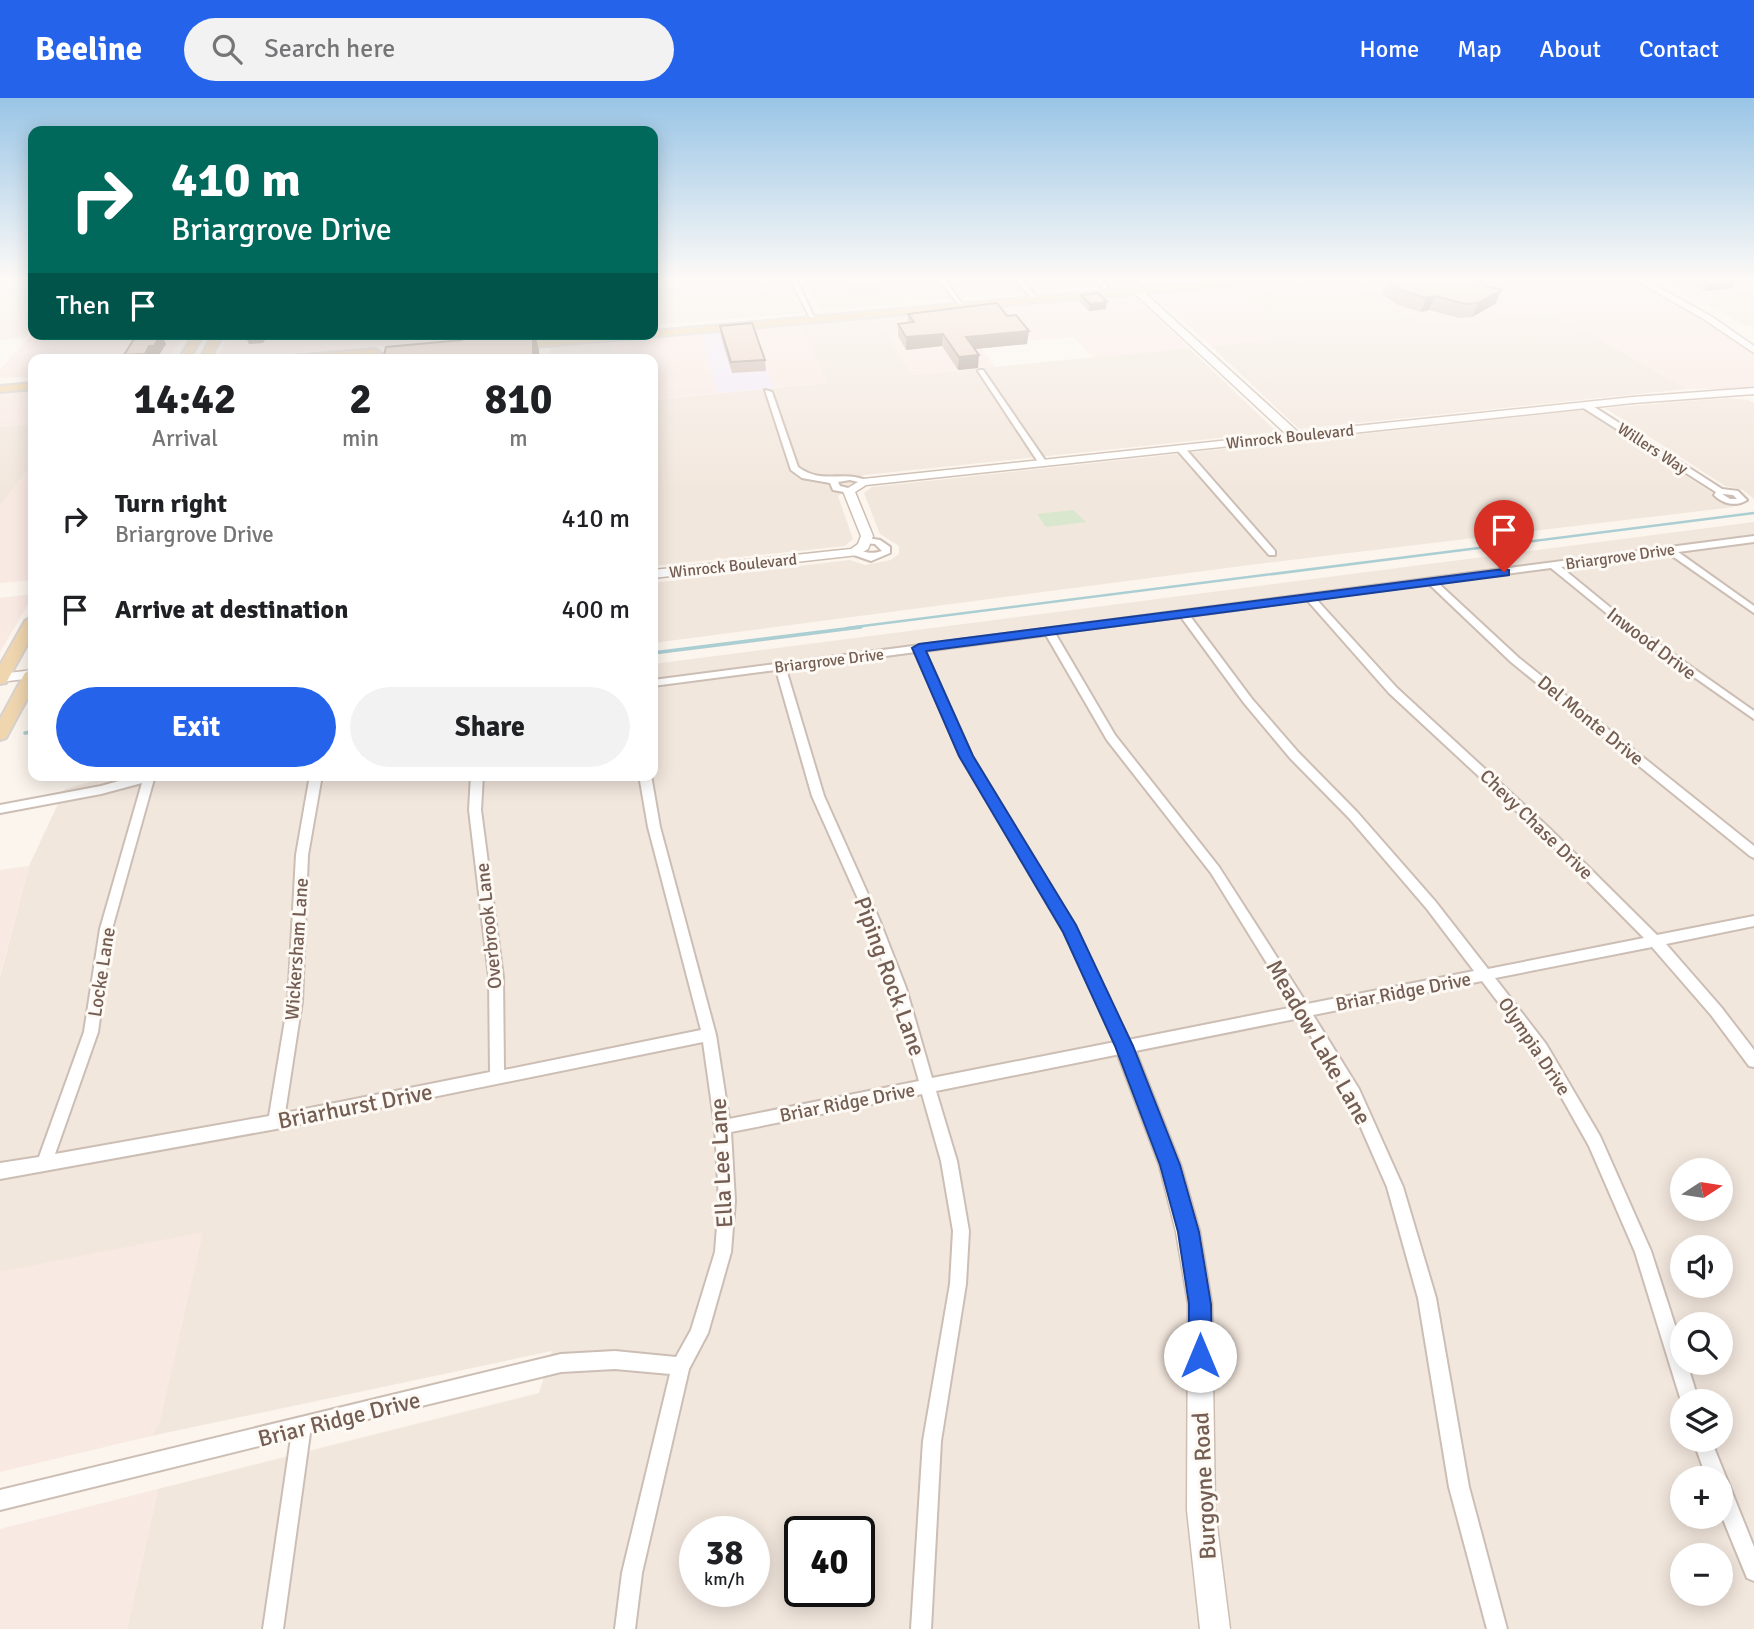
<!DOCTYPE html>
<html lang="en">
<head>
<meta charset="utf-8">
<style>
	body { margin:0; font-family:Signika,sans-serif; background:#f2f2f2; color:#202124; height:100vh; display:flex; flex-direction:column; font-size:26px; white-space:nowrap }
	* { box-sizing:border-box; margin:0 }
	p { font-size:23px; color:#757577 }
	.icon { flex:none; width:38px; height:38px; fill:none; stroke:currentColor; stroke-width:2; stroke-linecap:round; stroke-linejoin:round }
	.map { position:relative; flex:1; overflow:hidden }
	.details { position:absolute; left:28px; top:256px; width:630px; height:427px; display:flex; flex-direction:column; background:#fff; border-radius:14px; box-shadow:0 4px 18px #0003 }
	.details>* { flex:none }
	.banner { position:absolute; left:28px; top:28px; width:630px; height:214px; border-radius:14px; box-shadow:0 4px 18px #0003; background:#00695c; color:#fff; overflow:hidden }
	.needle { width:46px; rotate:78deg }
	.buttons { position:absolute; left:1670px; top:1060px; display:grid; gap:14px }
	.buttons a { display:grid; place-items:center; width:63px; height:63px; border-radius:50%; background:#fff; box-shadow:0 4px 18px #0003; font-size:35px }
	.speed { position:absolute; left:679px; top:1418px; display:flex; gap:14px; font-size:35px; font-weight:700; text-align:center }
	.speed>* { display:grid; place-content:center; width:91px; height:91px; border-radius:50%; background:#fff; box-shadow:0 4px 18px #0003; line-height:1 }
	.speed small { font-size:18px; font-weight:400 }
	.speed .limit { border:4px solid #111; border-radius:10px; background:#fff; color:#111 }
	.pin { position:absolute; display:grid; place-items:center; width:60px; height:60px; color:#fff; margin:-72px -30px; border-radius:50% 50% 50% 0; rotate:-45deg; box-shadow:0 0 7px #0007 }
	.pin .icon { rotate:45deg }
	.me { position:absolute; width:77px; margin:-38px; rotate:0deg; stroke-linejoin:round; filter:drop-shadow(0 0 5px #0008) }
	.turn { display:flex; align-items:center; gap:24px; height:147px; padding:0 28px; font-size:32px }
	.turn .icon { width:91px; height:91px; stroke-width:2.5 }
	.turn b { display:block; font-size:49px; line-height:60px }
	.then { display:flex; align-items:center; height:66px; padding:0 28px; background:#0003; gap:14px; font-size:26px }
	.eta { display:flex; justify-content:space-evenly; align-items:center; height:119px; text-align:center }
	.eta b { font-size:42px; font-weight:700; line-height:49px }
	.primary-button { display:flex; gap:14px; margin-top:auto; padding:14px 28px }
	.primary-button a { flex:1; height:80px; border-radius:42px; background:#2563eb; color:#fff; font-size:28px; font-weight:700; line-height:80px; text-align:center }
	.primary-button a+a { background:#f2f2f2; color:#202124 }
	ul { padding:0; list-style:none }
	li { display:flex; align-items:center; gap:21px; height:91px; padding:0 28px }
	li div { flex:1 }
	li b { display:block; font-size:26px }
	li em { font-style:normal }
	header { display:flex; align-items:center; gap:42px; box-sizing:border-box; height:98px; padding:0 35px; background:#2563eb; color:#fff }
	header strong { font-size:33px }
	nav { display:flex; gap:38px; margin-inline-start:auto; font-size:24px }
	.search { width:490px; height:63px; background:#f2f2f2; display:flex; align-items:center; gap:18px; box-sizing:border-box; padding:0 24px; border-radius:38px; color:#757577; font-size:26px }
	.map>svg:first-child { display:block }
	.residential { fill:#f2e7dd; fill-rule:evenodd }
	.commercial { fill:#f9e9e3 }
	.education { fill:#f2eaf8 }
	.green { fill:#d8e7cd }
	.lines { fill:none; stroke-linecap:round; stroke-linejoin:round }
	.stream-far1 { stroke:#abced3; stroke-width:2.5 }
	.stream { stroke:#abced3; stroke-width:3.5 }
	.street-casing { stroke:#ccbeb4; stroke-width:4 }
	.secondary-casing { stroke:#cebeb2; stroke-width:3 }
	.primary-casing { stroke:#d8d2cf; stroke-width:4 }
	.street { fill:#fff; fill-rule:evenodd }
	.secondary { fill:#fff; fill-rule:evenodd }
	.primary { fill:#f0d6af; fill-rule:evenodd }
	.wall { fill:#ccb8ac }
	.shaded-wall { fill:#a6968c }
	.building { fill:#edd6c8; stroke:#a6968c; stroke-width:2 }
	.route { fill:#2563eb; stroke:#184099; stroke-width:2 }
	.labels { text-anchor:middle; stroke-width:6; stroke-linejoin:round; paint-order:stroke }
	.far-street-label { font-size:16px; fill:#745d52; stroke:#fdf9f4 }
	.street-label { font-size:19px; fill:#745d52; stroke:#fdf9f4 }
	.near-street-label { font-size:23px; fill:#745d52; stroke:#fdf9f4 }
</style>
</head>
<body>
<header>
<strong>Beeline</strong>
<div class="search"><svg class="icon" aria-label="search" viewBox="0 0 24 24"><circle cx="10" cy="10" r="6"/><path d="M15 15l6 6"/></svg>Search here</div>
<nav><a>Home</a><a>Map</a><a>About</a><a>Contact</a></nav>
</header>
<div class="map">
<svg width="1754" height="1531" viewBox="0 0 1754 1531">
	<rect width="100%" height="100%" fill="#fbf5ed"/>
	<path class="residential" d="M0,179h33v51l-8,10 -25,2z
		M653,179h134l17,36 -151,12z
		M808,179h329l6,5 -323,28 -14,-27z
		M1334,179h16l73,48 130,-12 134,76 -388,40 -88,-83 85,-9 -64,-50z
		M1754,195v33h-8l-48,-27z
		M878,220l34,57 277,-27 88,84 -413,43 -26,21 15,43 -8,7 -192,20v-166l173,-17 -25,-59z
		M612,243l1,18h-63v-13z
		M1728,300l20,2 6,3v96l-11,-9 -18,-4 -120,-78z
		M1584,312l150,97 -469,56 -612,80v-60l197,-23 15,5 26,-5 8,-6v-8l-19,-12 -16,-41 8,-6z
		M33,326v45l-6,1 -27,37v-80z
		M1754,424v1107h-1627l31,-140 381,-96 13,-42 -401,85 9,-14 -160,-150v-295l29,-111 36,-77 50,-14h538v-111zM1682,1073h38v38h-38zM1682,1150h38v38h-38zM1682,1227h38v38h-38zM1682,1304h38v38h-38zM1682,1381h38v38h-38zM695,1433h59v60h-59zM800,1433h59v60h-59zM1682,1458h38v38h-38z"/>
	<path class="commercial" d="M1350,179h275l65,35 64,43v34h-67l-134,-76 -130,12z
		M1657,179h97v16l-56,6z
		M1232,189l65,50 -86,9 -60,-52z
		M1134,197l55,53 -95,10 -21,-21 -42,3 -10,-13 -10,-4 -13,-16z
		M955,213l40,56 -83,8 -34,-57z
		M801,226l26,59 -53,5 -21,-59z
		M33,234v2h151l-15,25h-136v18l-33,1v-8z
		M701,235l16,60 -64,7v-41h-40l-1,-18z
		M229,236h308l-305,24 -13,-5z
		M33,291v35l-33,3v-35z
		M33,371v111l-33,3v-76l27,-37z
		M33,496v2l-33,56v-54z
		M29,768l-29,109v-105z
		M203,1134l-43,190 -9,14 -151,36v-200z
		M158,1391l-31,140h-127v-100z"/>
	<path class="education" d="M753,231l21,59 -57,5 -16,-60z"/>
	<path class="green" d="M872,180l9,15 -28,2 -9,-14z
		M1073,412l13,12 -40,5 -9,-13z"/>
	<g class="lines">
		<path class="stream-far1" d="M847,530l907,-115"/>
		<path class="stream" d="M653,555l208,-26
			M25,635l8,-1"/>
		<g class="street-casing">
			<path id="street" d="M789,179h6l21,44 -5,-1z
				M937,179h6l22,31h-4z
				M1013,179h6l20,23v2h-4z
				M1092,179h6l10,10v2h-4z
				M1188,179h7l9,9 -5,1z
				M979,272h4l64,93 -1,2h-6l-62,-94z
				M765,292l7,2 26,75c25,18 43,3 68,13v4l-16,-4 -12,2 2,4 12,3 1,2 -4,2 -16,-3 -3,-7 -28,-5 -11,-8z
				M1582,305h6l134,86 16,2 9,9c-11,7 -24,4 -33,-5l2,-3 -134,-85zM1722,396l11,1 4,4h-7z
				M1178,349h6l91,104v4h-6l-91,-104z
				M1754,438v6l-76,10 76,54v7l-86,-60 -107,14 72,59 121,85v8l-127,-89 -76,-62 -113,15 81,75 235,188v12l-4,-2 -239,-194 -82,-78 -113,15 81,89 151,139 109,108 97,-19v10l-88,18 55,63 33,43v17l-5,-1 -38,-51 -59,-68 -157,31 51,66 54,92 51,115 31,96v16h5l12,39h-17v2l-47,-152 -46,-106 -53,-94 -54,-71 -169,34 46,74 44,98 33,111 33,189 38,142h-20l-38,-142 -31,-189 -31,-111 -39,-89 -48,-80 -364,73 21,70 12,70 -3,53 -25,157 -10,188h-20l12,-188 27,-157 3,-53 -12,-70 -19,-67 -191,38 4,69 -4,51 -23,81 -19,36 -47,204 -7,56h-20l7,-56 48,-199 -55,-5 -54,3 -251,61 -27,196h-20l28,-191 -291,72v-20l561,-136 54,-3 61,6 15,-27 24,-78 4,-51 -4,-74 -12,-85 -427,87 -276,50v-16l39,-6 45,-125 16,-103 42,-146 -41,11 -101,19v-8l101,-19 39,-11h20l-6,4 -42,150 -14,103 -43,122 214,-38 19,-114 8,-147 14,-80h12l-14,80 -6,147 -17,111 205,-41 -1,-95 -20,-167 2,-35h12l-2,35 22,167 1,93 197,-40 -53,-203 -9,-52h12l9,52 56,208 13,84 190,-38 -27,-93 -25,-69 -55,-123 -36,-126 -123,16v-6zM1307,502l82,93 151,140 104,105 -156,31 -53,-68 -78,-89 -59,-60 -46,-53 -62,-83zM1181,519l63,86 46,55 59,60 78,91 47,62 -167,33 -88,-137 -104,-132 -60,-102zM1046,537l61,105 104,133 83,134 -166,33 -53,-114 -103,-170 -47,-105zM916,554l44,104 104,176 51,110 -183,36 -26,-90 -27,-69 -55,-123 -38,-127z
				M867,440l13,2 10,7v6l-19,8 -20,-7v-4c13,-1 16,6 31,1l-7,-7 -11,-1v-4z
				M1693,1342h18l43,107v34l-7,-3 -27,-66v-33h-13z"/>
		</g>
		<g class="secondary-casing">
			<path id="secondary" d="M1630,179h10l71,39 43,30v7l-49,-33z
				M1129,186h6l163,148 335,-35 121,-9v6l-121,9 -767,82 -11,7 18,44 -5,13 -10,6 -205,23v-8l198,-21 7,-5 3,-8 -18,-45 20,-12 423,-45 -157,-146z
				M33,572v8l-33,4v-8z
				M1124,939l7,3 3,6 47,119 19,67 12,72 3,206 15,119h-30l-13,-119 1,-206 -12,-72 -17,-67 -45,-119 3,-6z"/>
		</g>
		<g class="primary-casing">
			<path id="primary" d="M1261,179h37l-4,3 -784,69 -5,-3 5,-3 100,-9h43v-3z
				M194,236h10l-15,25h-10z
				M213,236h10l-13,25h-10z
				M375,251l5,3 -3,3 30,-3 5,3 -12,4h-42l3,-3 -74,3 5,-3z
				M33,285v6l-33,3v-6z
				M33,518v18l-27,49 -6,1v-19l25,-44z
				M33,570v20l-27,50 -6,2v-21l25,-46z"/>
		</g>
		<use href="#street" class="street"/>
		<use href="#secondary" class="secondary"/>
		<use href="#primary" class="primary"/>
	</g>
	<path class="wall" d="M1678,179h58l-4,11 -26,3z
		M1387,183l100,2 -1,3 9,18 -23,13 -13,1 -30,-8 -8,2 -23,-7 -16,-11z
		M1081,197l25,14 -17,2 -9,-9z
		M908,216l119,30 -52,5 3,19 -20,2 -16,-24 -36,4 -8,-14v-12l10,-1z
		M720,228l45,34 1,11 -34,2 -11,-36z
		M161,236l5,10 -7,11 -5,1 -1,3h-27l-2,-4z"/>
	<path class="shaded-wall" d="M1738,180l-6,10 -26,3 7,-11z
		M1502,192l-7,14 -23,13 6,-14z
		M1435,198l-6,14 -8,2 5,-14z
		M1107,204l-1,7 -17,2 1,-7z
		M1029,233l-2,13 -62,6 1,-13z
		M161,236l5,10 -7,11 -5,1 -1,3h-6l-2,-5 4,-8z
		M259,236h10l-6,9 -14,1 -4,-8z
		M348,236h24l-1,5 -20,1z
		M533,236h2l4,16v9h-6z
		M943,236l-1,12 -36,4v-13z
		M979,257l-1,13 -20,2 1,-13z"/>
	<path class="building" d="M1394,179h71l22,6 -3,2 18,5 -24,13 -13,1 -30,-8 -9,2 -23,-7 -16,-10z
		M1706,179h30l2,1 -25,2z
		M1098,195l9,9 -17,2 -9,-9z
		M997,205l10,13 9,-1 13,16 -63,6 13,18 -20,2 -16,-23 -37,3 -8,-13 16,-2 -6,-8z
		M752,225l13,37 -34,2 -11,-36z
		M161,236l-7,12h-5l-4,8 -21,1 12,-19z
		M468,236h65v25h-150l3,-12 76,-7 1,-5z"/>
	<linearGradient id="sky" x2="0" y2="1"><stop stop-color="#99c5e6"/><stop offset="0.46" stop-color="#fdfaf7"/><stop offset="1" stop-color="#fdfaf7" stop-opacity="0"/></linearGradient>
	<rect width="1754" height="393" fill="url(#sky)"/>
	<path class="route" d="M1504,471l5,1v5l-583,76 47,105 103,169 57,121 47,119 19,67 12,72 1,52 -4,8 -8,3 -8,-3 -3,-8v-52l-11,-72 -18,-67 -45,-119 -52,-114 -104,-176 -47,-108 7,-4z"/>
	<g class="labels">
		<g class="far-street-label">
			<text transform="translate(1290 338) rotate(-6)" y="6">Winrock Boulevard</text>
			<text transform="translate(1653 350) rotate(33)" y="6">Willers Way</text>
			<text transform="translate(1620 458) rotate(-8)" y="6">Briargrove Drive</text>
			<text transform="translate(733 467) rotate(-6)" y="6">Winrock Boulevard</text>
			<text transform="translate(829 562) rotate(-7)" y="6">Briargrove Drive</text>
		</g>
		<g class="street-label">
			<text transform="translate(1652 545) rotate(37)" y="7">Inwood Drive</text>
			<text transform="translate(1591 622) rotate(39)" y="7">Del Monte Drive</text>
			<text transform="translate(1537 726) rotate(44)" y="7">Chevy Chase Drive</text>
			<text transform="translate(488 828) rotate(-96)" y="7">Overbrook Lane</text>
			<text transform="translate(296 851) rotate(-86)" y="7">Wickersham Lane</text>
			<text transform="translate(101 874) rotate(-81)" y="7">Locke Lane</text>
			<text transform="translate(1403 893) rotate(-11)" y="7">Briar Ridge Drive</text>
			<text transform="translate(1535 948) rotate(56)" y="7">Olympia Drive</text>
			<text transform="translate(847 1004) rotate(-11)" y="7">Briar Ridge Drive</text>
		</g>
		<g class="near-street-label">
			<text transform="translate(890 878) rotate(70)" y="8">Piping Rock Lane</text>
			<text transform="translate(1319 944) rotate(60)" y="8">Meadow Lake Lane</text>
			<text transform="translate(355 1008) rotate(-11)" y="8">Briarhurst Drive</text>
			<text transform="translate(721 1065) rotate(-93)" y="8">Ella Lee Lane</text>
			<text transform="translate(339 1321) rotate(-14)" y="8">Briar Ridge Drive</text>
			<text transform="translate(1204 1388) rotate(-93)" y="8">Burgoyne Road</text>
		</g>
	</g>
</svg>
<div class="buttons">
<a><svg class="needle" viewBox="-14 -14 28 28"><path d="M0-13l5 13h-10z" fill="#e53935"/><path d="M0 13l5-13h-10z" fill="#757577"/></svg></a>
<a><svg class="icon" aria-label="sound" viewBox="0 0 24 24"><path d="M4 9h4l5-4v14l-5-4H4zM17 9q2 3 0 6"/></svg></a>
<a><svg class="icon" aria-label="search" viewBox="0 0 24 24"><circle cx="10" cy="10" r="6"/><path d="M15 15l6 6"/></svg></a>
<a><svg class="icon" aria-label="layers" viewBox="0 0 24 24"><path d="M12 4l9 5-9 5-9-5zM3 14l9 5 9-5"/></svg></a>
<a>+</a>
<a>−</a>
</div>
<div class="speed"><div>38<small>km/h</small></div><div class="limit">40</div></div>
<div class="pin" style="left:1504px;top:474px;background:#d93025"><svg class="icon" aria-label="arrive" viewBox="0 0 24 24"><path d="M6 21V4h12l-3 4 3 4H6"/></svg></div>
<svg class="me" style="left:1200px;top:1258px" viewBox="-20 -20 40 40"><circle r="19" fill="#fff"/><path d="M0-13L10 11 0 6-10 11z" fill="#2563eb"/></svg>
<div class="banner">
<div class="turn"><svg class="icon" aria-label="right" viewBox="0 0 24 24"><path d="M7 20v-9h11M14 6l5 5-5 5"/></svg><div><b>410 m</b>Briargrove Drive</div></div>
<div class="then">Then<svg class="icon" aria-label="arrive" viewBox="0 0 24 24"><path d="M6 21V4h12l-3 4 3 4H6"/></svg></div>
</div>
<section class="details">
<div class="eta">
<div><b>14:42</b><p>Arrival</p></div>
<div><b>2</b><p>min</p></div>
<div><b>810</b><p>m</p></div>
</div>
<ul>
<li><svg class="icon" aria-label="right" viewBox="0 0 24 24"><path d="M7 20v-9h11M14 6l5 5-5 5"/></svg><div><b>Turn right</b><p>Briargrove Drive</p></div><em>410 m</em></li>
<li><svg class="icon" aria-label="arrive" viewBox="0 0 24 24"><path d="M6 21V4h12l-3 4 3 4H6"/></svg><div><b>Arrive at destination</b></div><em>400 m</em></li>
</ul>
<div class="primary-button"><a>Exit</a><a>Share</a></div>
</section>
</div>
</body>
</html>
